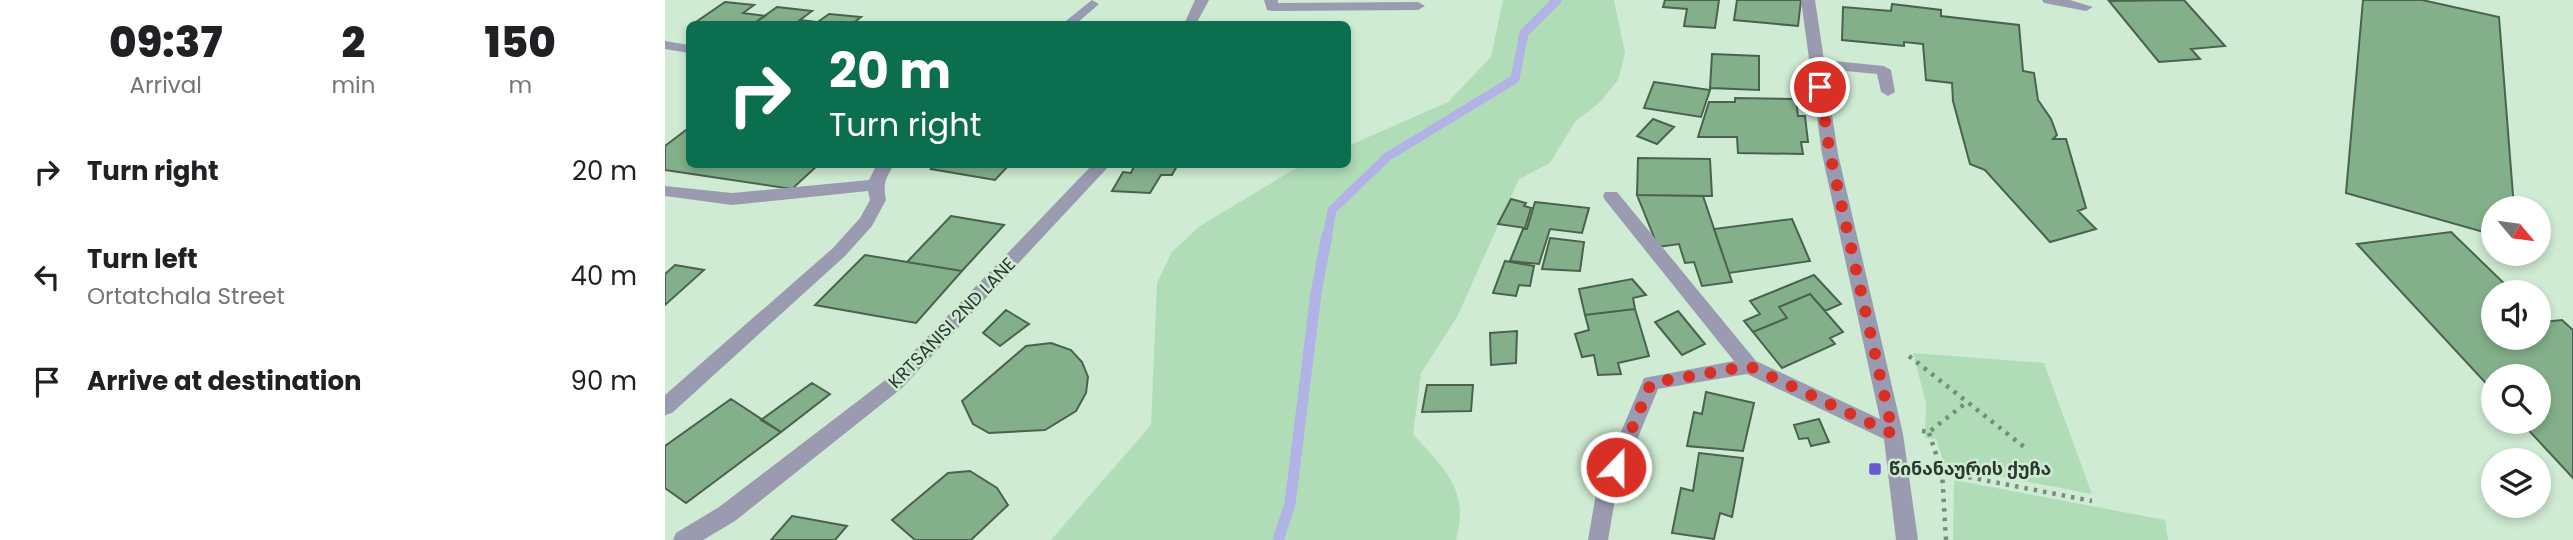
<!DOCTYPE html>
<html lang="en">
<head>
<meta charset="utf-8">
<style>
	body { margin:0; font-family:Poppins,"Noto Sans Georgian",sans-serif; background:#f6f6f6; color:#202124; height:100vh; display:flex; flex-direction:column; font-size:26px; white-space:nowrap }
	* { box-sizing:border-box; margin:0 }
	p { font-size:23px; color:#757577 }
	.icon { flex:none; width:38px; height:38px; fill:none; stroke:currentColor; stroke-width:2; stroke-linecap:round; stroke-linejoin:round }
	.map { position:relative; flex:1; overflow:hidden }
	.panel { display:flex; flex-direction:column; background:#fff; width:665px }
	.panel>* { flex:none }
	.banner { position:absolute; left:21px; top:21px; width:665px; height:147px; border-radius:10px; box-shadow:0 4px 10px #0003; background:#0b6e4f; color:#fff; overflow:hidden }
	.needle { width:46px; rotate:119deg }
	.fabs { position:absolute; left:1816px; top:196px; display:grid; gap:14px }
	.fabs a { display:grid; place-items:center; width:70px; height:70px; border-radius:50%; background:#fff; box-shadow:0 4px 10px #0003; font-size:35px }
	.pin { position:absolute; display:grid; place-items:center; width:60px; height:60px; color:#fff; margin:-30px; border:4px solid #fff; border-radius:50%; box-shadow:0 2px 7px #0007 }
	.me { position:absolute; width:77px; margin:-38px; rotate:22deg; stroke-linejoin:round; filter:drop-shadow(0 0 5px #0008) }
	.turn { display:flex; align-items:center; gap:24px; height:147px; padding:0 28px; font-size:32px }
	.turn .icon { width:91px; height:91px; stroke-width:2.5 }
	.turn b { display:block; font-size:49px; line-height:60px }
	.eta { display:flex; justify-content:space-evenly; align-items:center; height:119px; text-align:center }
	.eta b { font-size:42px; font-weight:800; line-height:49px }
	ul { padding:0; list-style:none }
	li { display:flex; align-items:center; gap:21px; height:105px; padding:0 28px }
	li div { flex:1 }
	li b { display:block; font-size:26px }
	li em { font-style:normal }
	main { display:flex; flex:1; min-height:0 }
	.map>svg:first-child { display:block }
	.green { fill:#b0dcb7 }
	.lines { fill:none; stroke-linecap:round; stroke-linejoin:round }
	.stream-far1 { stroke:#b1b2e5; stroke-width:9 }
	.stream { stroke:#b1b2e5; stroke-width:11 }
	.building { fill:#83b08b; stroke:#4a624e; stroke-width:2 }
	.path { stroke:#798c7c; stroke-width:4.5; stroke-dasharray:3.5 6; stroke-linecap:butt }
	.minor { fill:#9a9bb1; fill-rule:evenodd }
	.route { stroke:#d93025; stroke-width:12; stroke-dasharray:0 21.6 }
	.poi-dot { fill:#6659d3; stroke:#cfebd3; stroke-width:2.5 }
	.labels { text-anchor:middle; stroke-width:5; stroke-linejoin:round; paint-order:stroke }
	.street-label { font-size:18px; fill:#2c372d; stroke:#cfebd3 }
	.poi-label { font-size:18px; font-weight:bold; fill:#2c372d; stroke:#cfebd3; text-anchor:start }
</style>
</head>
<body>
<main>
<section class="panel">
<div class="eta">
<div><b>09:37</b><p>Arrival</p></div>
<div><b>2</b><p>min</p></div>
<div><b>150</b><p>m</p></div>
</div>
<ul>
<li><svg class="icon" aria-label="right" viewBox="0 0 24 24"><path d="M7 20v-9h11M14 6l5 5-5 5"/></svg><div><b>Turn right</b></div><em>20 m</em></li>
<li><svg class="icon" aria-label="left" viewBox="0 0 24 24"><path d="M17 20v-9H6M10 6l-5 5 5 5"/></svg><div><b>Turn left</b><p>Ortatchala Street</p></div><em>40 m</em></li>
<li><svg class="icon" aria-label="arrive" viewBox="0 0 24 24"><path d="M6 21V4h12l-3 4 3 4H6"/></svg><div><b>Arrive at destination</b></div><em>90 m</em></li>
</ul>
</section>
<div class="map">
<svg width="1908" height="540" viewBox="0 0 1908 540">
	<rect width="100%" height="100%" fill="#cfebd3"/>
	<path class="green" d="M838,0h111l11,53 -7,27 -17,21 -26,21 -25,41 -31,16 -62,138 -36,56 -8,61c31,35 57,55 43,106h-405l100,-115 6,-142 15,-31 28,-26 93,-56 13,-5 41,-1 1,-18 100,-44 43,-45z
		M1248,353l131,10 48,131 -147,-28 -9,-27 -11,-1 1,-35z
		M1289,480l211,40 3,20h-215z"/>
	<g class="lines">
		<path class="stream-far1" d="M662,237l5,-27 55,-53 128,-78 9,-46 33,-33"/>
		<path class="stream" d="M613,540l12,-36 26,-211 11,-58"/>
	</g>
	<path class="building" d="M1000,0h54l-4,28 -31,-2 3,-17 -24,-2z
		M1072,0h64l-3,26 -64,-6z
		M1519,0l41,46 -34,3 9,10 -41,3 -50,-61z
		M1698,0h59l77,17 15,191h-20v27l-148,-42z
		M60,2l29,3 -11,8 22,3 -12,8h-60z
		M1227,4l49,6v6l78,9 4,46 11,2 4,27 13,19 6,16 -4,4h13l20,69 -8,3 18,18 -46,13 -65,-72 -15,-6 -17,-63 -1,-18 -26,-3 -3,-36 -19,-2v4l-62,-6 1,-33 48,4z
		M112,7l35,4 -12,9 17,2 -64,2z
		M164,14l32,3 -9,7h-37z
		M1047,54l47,2v34l-49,-2z
		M989,82l56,8 -9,27 -57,-9z
		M1070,98l61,1 2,17h7l3,26h-7l2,12 -65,-1 -1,-16h-39l11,-35h26z
		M988,119l21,8 -17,17 -20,-8z
		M21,130h3v34h130l-27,25 -127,-19v-24z
		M973,158l72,1 2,37 -75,-1z
		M271,164h74l-15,16 -64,-11z
		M470,164h43l-6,11h-11l-11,18 -38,-2 11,-19 8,1z
		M972,195l66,1 29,86 -30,4 -8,-24 -9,1 -6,-19 -21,3z
		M846,199l15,4 -2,3 7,2 -6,20 -27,-4z
		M870,202l54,6 -7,25 -32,-4 -11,35 -29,-3 13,-32h4z
		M286,216l53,9 -42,46 -55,-9z
		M1127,219l18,42 -81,12 -15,-44z
		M1786,232l62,60h-19v46h45v-20l4,4 19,-2 11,10v148l-52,-56h18v-46h-45v16l-137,-148z
		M885,238l34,4 -4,29 -38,-2z
		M200,255l42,7 55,9 -46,52 -101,-18z
		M840,261l29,5 -4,20 -11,-1 -3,11 -23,-3z
		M10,265l29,5 -39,35v-31z
		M1149,275l27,29 -16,7 -15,-17 -31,13 8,11 -34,14 -9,-11 16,-7 -10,-13z
		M967,279l14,16 -13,3 2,11 -50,6 -6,-26z
		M1145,294l33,38 -13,6 5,6 -53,24 -29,-36 34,-14 -8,-11z
		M970,309l14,47 -31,7 3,11 -23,1 -4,-20 -12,2 -7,-23 14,-4 -4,-15z
		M341,310l23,14 -29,22 -17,-13z
		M1013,311l27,33 -23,11 -27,-33z
		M852,331l-1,32 -25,2 -1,-32z
		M386,343l20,7 11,12 6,15 -2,16 -10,18 -31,19 -56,3 -16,-9 -11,-23 64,-55z
		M147,383l18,11 -49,38 -20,-12z
		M762,385h46l-2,26 -49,1z
		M1041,392l48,11 -11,48 -56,-5 7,-34 8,2z
		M66,399l50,33 -95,71 -21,-15v-42z
		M1154,419l10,23 -18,4 -3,-8 -9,1 -5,-14z
		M1034,453l44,5 -11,59 -12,-4 -6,26 -42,-6 9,-45 12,3z
		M305,471l27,17 11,17 -37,35h-56l-23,-20 56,-47z
		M127,516l55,10 -12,14h-64z"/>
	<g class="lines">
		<path class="path" d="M1244,356l119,94
			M1257,431l7,1 38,-30
			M1264,433l13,39
			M1281,540l-4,-68 150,29"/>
		<path class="minor" d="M427,0l7,4 -23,20h-14z
			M530,0h14l-13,24h-12z
			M599,0h14v3l140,-1 7,4 -7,4 -146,1 -5,-1z
			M1136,0h14l9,60 60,6 7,4 4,22 -7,4 -7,-4 -4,-18 -52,-5 13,85 65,280 15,106h-22l-12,-101 -137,-65 -89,15 -41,99 -9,52h-20l9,-52 47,-110 90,-17 -129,-161 -2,-4 2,-4h12l139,169 124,58 -58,-265z
			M1377,0h28l23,7 -7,4 -42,-8z
			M0,41l24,4v8l-24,-4z
			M212,164h18c-10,14 -12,20 -9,36l-14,26 -27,30 -173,157 -7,2v-20l168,-147 27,-30 10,-18 -2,-9 -136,14 -67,-9v-10l67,7 137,-13z
			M428,164h18l-209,224 -167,133 -32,19h-30l3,-7 43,-26 169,-129z"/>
	</g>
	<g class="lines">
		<path class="route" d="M951,467l35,-84 98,-17 144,68 -63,-280 -10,-67"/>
	</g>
	<rect class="poi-dot" x="1203" y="462" width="14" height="14" rx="3.5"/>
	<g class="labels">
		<g class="street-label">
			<text transform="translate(287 323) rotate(-46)" y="6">KRTSANISI 2ND LANE</text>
		</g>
		<g class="poi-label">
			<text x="1224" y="475">წინანაურის ქუჩა</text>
		</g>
	</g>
</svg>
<div class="fabs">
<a><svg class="needle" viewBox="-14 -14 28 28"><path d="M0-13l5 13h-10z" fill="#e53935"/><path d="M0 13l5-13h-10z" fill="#757577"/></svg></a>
<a><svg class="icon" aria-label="sound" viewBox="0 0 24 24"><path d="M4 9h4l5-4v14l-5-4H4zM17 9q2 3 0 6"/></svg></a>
<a><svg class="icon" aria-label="search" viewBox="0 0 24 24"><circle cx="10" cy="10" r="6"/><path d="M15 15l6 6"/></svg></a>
<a><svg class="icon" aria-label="layers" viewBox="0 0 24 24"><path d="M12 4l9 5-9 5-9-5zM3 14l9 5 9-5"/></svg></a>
</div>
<div class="pin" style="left:1155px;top:87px;background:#d93025"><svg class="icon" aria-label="arrive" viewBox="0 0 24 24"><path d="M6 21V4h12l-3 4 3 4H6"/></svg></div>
<svg class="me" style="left:951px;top:467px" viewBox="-20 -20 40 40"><circle r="17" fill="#d93025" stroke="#fff" stroke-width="3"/><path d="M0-11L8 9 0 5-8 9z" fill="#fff"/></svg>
<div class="banner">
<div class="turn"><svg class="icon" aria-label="right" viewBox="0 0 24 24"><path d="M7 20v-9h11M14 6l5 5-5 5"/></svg><div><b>20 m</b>Turn right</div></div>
</div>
</div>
</main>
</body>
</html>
